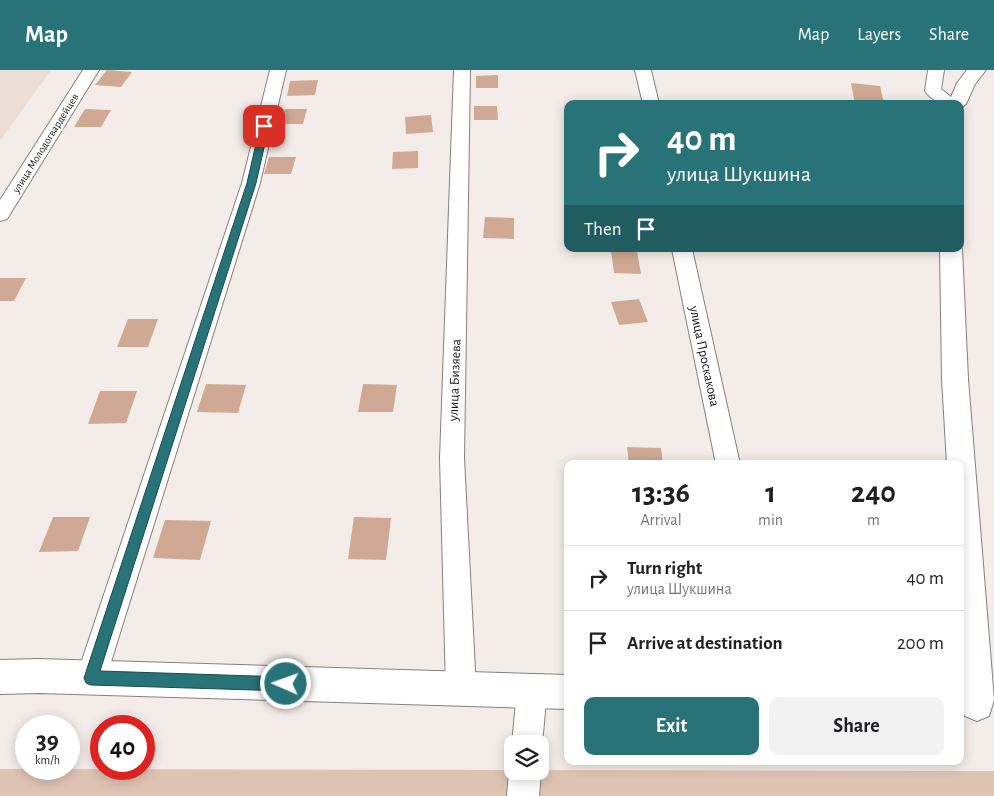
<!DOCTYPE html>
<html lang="en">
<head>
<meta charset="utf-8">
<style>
	body { margin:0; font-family:"Alegreya Sans",sans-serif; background:#f2f2f2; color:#202124; height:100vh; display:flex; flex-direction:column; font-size:19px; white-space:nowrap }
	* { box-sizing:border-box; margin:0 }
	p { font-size:16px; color:#757577 }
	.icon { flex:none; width:28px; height:28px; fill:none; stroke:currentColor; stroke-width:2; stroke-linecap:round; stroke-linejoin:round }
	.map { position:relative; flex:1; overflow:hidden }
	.drawer { position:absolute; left:564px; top:390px; width:400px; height:305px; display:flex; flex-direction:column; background:#fff; border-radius:10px; box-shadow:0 2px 12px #0003 }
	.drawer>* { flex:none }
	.banner { position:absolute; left:564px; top:30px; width:400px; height:152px; border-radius:10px; box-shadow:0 2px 12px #0003; background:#287378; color:#fff; overflow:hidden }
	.fabs { position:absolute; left:504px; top:665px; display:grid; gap:10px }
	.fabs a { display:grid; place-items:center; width:45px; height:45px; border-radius:10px; background:#fff; box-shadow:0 2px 12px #0003; font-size:25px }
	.speed { position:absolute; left:15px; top:645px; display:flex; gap:10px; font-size:25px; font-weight:700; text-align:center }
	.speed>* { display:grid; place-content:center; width:65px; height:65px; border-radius:50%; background:#fff; box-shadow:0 2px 12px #0003; line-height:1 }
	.speed small { font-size:12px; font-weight:400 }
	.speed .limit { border:8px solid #d22; background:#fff; color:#111 }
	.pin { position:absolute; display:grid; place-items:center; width:42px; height:42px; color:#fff; margin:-21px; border-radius:10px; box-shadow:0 2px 8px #0006 }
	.me { position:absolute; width:55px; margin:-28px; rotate:272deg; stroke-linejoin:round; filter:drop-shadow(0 0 4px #0008) }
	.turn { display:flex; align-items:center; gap:18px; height:105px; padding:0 20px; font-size:22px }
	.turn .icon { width:65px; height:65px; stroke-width:2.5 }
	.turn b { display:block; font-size:35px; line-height:42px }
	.then { display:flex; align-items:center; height:48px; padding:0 20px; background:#0003; gap:10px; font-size:19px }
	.eta { display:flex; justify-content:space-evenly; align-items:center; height:85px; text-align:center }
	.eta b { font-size:30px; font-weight:600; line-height:35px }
	.action { display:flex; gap:10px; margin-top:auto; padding:10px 20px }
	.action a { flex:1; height:58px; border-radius:10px; background:#287378; color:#fff; font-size:20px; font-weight:600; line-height:58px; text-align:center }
	.action a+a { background:#f2f2f2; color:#202124 }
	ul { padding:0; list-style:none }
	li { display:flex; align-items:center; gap:15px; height:65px; padding:0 20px; border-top:1px solid #e0e0e0 }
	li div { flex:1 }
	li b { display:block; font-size:19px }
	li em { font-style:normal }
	header { display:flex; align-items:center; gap:30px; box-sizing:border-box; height:70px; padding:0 25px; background:#287378; color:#fff }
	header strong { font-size:24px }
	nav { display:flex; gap:28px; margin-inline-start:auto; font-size:18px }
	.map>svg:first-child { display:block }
	.built { fill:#edded5 }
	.green { fill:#dec3b3 }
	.building { fill:#cfa993 }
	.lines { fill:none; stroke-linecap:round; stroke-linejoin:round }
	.street-casing { stroke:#87807c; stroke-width:2 }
	.secondary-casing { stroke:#87807c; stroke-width:2 }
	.street { fill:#fff; fill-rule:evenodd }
	.secondary { fill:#fff; fill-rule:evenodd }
	.route { fill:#287378; stroke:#1a4b4e }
	.labels { text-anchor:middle; stroke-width:4; stroke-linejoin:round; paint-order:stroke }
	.far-street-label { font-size:11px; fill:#161312; stroke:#fff }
	.street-label { font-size:14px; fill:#161312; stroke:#fff }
</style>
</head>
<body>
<header>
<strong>Map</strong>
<nav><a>Map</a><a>Layers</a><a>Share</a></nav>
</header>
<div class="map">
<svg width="994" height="726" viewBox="0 0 994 726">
	<rect width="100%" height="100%" fill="#f4ece8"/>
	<path class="built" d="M0,0h51l-51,71z"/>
	<path class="green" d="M0,699l994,2v25h-994z"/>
	<path class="building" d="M107,0l25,2 -11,15 -26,-2z
		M498,5v13h-22v-12z
		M318,10l-3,15 -28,1 3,-15z
		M851,13l29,3 4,18h-29z
		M474,36h23l1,14h-24z
		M85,39l26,1 -10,17h-27z
		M285,39h22l-4,15h-23z
		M431,45l2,17 -27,2 -1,-17z
		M418,81v17l-26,1 1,-17z
		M269,87h27l-5,17h-27z
		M485,147l29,1v21l-31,-1z
		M611,181h26l4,23 -27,-1z
		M0,208h26l-12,23h-14z
		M639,229l9,23 -29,3 -8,-23z
		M128,249h30l-10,28h-31z
		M206,314l40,1 -8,28 -41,-1z
		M363,314l34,1 -4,27h-35z
		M100,321h37l-11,32 -38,1z
		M627,377l34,1 2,16h-34z
		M53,447h37l-12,34 -39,1z
		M354,447l37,1 -5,42 -38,-1z
		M165,450l46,1 -11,39 -47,-2z"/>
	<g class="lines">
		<g class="street-casing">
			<path id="street" d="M83,0h16l-92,149 -7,2v-21z
				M270,0h16l-26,113 -154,495 -5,10 -10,5 -10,-5 -5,-10 166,-495z
				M454,0h16l-6,388 12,231 -5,10 -10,5 -10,-5 -5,-10 -6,-231z
				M635,0h16l8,34h-16z
				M928,0h16l-3,19 19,15c-14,0 -26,0 -35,-13z
				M672,179h20l48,215h-24z
				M532,606l10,5 5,10 -5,53 -2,6v-6h-28v2v-2l5,-53 5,-10z
				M512,693v8h28v-2l1,2 -2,25h-32l2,-25z"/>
		</g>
		<g class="secondary-casing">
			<path id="secondary" d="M967,0h19l-11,14 -9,20 -6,5v-5h-12l9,-21z
				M960,175l2,4 6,130 26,321 -5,16 -12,5 -12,-5 -5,-11v-241h-13l-5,-85 -2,-130h20z
				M39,589l529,16v34l-529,-16 -39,1v-34z"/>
		</g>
		<use href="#street" class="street"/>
		<use href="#secondary" class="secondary"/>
	</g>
	<path class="route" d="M264,54l5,2 -13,57 -156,488 186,6 5,2 2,5 -2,5 -5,2 -195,-6 -5,-2 -2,-5 163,-495 13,-57z"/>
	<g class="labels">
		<g class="far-street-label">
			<text transform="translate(45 73) rotate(-58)" y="4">улица Молодогвардейцев</text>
		</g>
		<g class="street-label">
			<text transform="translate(705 286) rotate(78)" y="5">улица Проскакова</text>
			<text transform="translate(454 310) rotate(-88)" y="5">улица Бизяева</text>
		</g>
	</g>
</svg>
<div class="fabs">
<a><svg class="icon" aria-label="layers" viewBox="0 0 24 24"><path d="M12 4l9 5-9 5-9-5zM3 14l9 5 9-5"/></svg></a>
</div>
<div class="speed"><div>39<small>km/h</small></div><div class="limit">40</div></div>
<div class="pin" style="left:264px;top:56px;background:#d93025"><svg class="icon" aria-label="arrive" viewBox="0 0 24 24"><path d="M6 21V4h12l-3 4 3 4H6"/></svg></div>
<svg class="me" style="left:286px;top:614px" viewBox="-20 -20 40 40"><circle r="17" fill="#287378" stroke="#fff" stroke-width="3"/><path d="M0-11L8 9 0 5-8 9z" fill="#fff"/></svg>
<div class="banner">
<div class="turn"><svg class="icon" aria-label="right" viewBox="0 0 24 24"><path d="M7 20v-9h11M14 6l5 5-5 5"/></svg><div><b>40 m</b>улица Шукшина</div></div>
<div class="then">Then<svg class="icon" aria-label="arrive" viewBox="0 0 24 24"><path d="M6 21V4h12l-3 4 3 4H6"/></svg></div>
</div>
<section class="drawer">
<div class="eta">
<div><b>13:36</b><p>Arrival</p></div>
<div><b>1</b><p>min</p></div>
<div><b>240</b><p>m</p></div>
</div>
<ul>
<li><svg class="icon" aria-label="right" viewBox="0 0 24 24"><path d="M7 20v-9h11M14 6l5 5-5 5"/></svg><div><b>Turn right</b><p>улица Шукшина</p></div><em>40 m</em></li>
<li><svg class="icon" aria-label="arrive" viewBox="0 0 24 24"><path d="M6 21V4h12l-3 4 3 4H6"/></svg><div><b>Arrive at destination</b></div><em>200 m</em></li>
</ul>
<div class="action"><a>Exit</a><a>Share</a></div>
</section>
</div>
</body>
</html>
